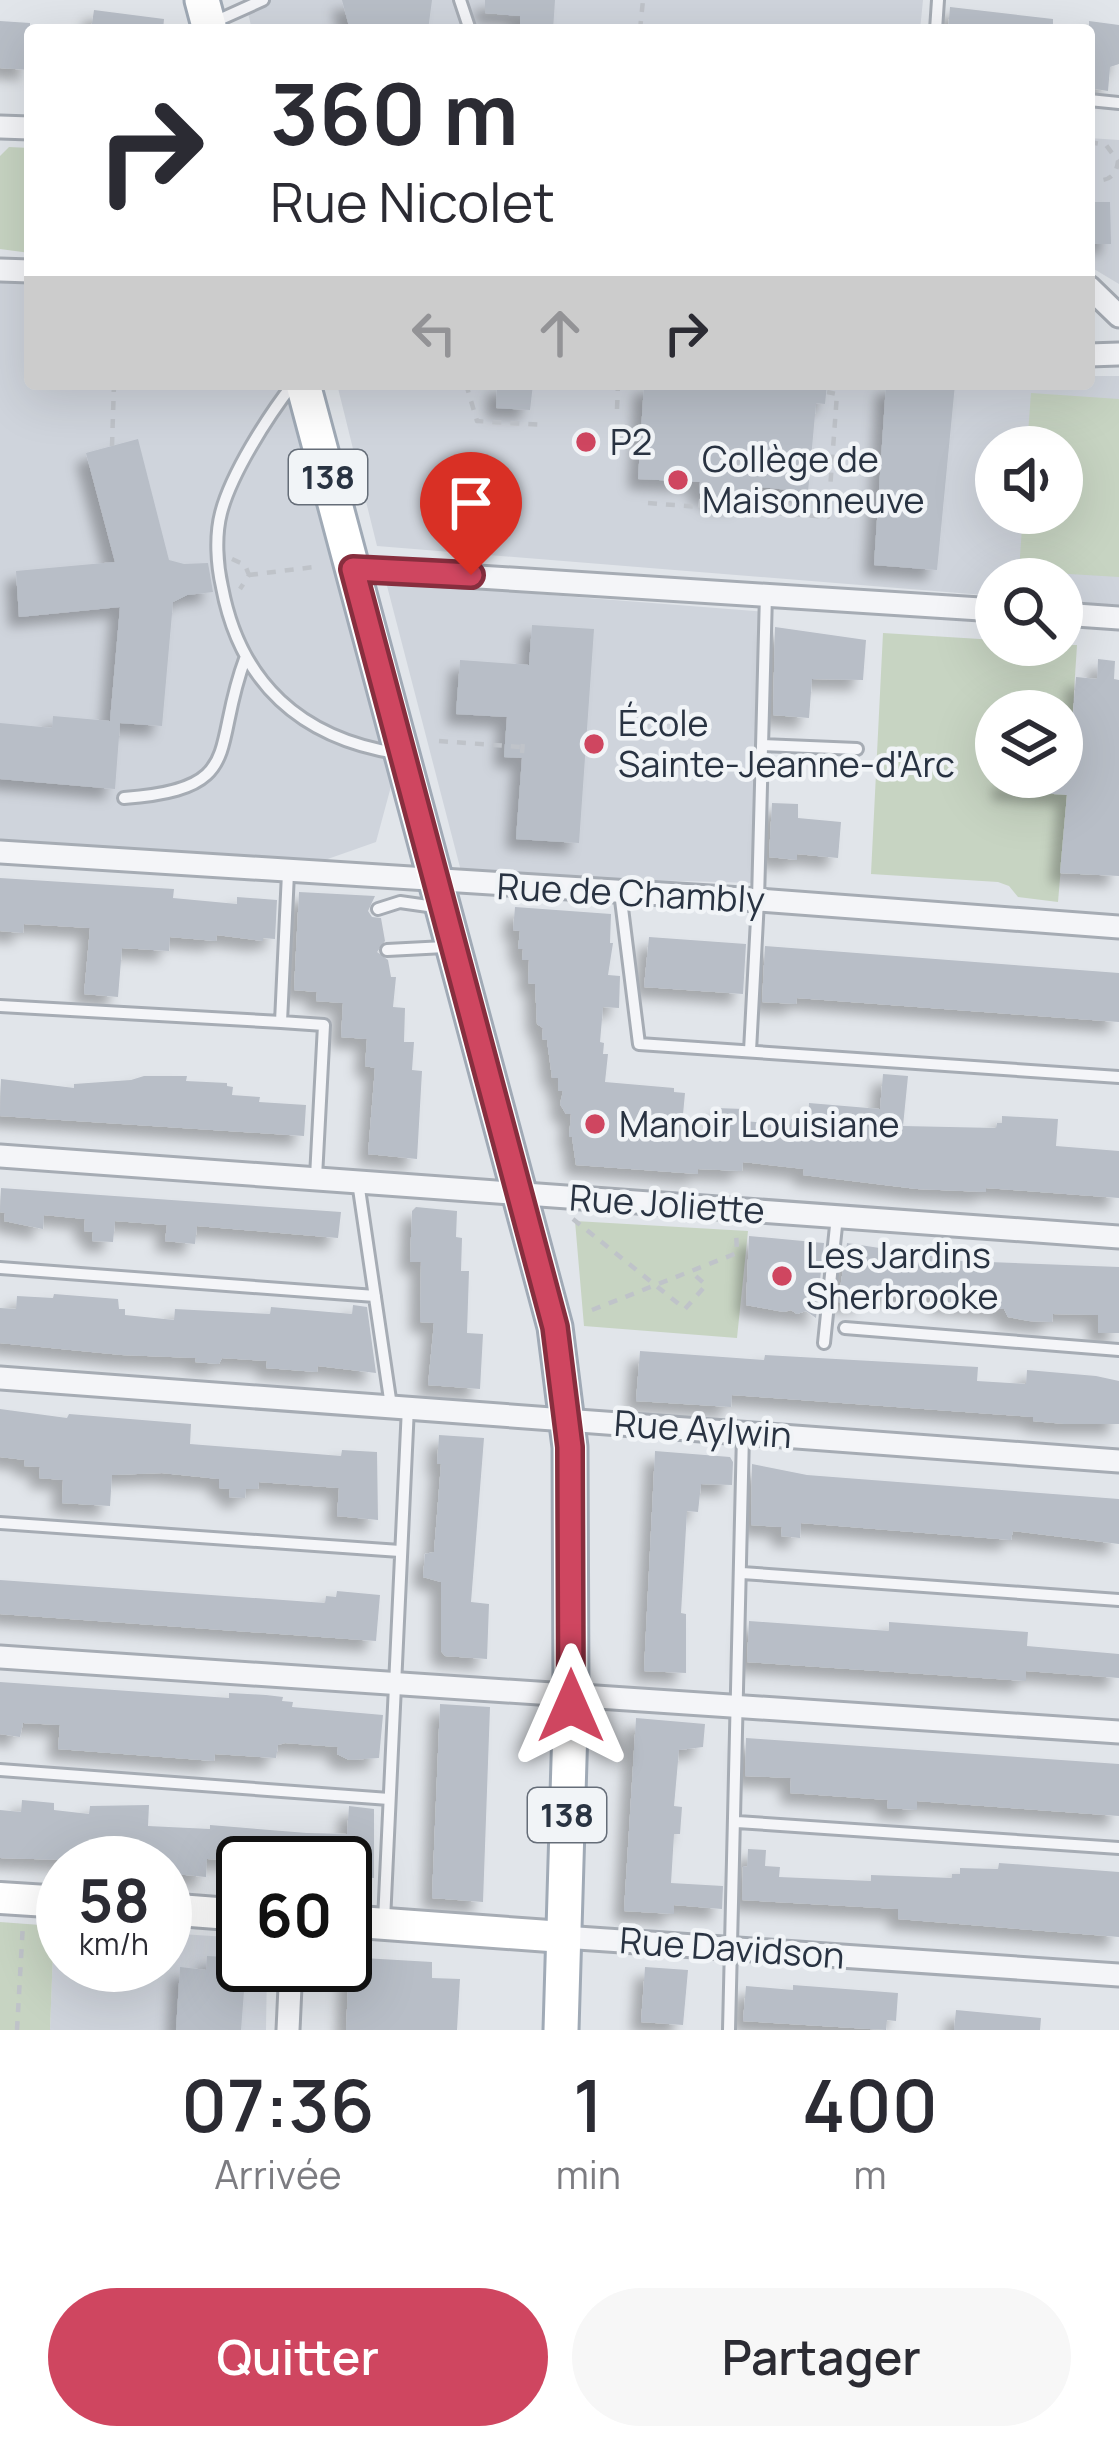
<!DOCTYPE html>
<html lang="fr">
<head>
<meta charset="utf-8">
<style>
	body { margin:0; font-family:Manrope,sans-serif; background:#f7f7f7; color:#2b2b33; height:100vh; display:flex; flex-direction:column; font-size:45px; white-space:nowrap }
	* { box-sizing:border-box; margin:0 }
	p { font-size:39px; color:#7c7c81 }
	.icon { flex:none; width:66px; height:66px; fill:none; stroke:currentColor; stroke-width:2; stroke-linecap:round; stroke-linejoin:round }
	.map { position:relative; height:2030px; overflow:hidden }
	.details { display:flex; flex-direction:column; background:#fff; flex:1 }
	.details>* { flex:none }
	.top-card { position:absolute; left:24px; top:24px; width:1071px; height:366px; border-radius:12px; box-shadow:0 12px 48px #0002; background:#fff; color:#2b2b33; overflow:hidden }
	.fabs { position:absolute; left:975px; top:426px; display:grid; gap:24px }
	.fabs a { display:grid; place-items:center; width:108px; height:108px; border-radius:50%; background:#fff; box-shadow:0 12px 48px #0002; font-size:60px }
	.speed { position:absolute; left:36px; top:1836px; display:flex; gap:24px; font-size:60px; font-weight:700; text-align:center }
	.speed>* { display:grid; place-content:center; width:156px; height:156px; border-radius:50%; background:#fff; box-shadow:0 12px 48px #0002; line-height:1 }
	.speed small { font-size:30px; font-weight:400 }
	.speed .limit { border:6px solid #111; border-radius:18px; background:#fff; color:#111 }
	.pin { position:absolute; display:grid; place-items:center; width:102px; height:102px; color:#fff; margin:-123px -51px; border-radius:50% 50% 50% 0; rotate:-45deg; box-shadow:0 0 12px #0007 }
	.pin .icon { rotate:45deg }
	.me { position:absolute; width:132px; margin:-66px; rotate:0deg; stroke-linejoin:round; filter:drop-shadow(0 0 9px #0008) }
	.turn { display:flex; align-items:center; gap:42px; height:252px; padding:0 48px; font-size:54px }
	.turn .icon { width:156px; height:156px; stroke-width:2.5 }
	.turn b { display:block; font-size:84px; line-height:102px }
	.lanes { display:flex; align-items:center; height:114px; padding:0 48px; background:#0003; justify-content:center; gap:60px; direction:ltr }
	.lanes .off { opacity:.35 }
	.eta { display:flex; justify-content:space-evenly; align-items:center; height:204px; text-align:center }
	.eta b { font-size:72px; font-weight:600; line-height:84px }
	.primary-button { display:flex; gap:24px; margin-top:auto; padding:24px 48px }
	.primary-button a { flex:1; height:138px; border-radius:72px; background:#cf4660; color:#fff; font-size:48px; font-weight:600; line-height:138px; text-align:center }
	.primary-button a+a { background:#f7f7f7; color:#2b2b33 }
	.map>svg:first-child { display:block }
	.built { fill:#cfd4dc; fill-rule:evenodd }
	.green { fill:#c7d4c2 }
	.building { fill:#b8bec7; filter:url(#shadow) }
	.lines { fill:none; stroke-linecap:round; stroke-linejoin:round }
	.lane-casing { stroke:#a6acb4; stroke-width:16 }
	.street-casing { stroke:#a6acb4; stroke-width:27 }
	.secondary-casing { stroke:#a6acb4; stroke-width:36 }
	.primary-casing { stroke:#a0aab6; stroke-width:39 }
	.path { stroke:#bfc3c9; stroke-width:4.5; stroke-dasharray:9 9; stroke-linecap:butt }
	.lane { stroke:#f4f5f8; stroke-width:10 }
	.street { stroke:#f4f5f8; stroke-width:21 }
	.secondary { stroke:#fff; stroke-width:30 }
	.primary { stroke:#fff; stroke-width:33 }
	.route-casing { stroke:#872e3e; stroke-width:30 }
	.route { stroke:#cf4660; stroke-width:21 }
	.poi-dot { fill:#cf4660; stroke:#f1f4f7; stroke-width:4.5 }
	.labels { text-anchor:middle; stroke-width:9; stroke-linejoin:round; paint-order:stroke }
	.shield { fill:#f1f4f7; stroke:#656d78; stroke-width:3 }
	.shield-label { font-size:33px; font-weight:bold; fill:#293342 }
	.poi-label { font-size:36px; fill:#293342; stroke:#f1f4f7; text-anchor:start }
	.street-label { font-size:36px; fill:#293342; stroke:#f1f4f7 }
</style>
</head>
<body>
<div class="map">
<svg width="1119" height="2030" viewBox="0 0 1119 2030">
	<defs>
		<filter id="shadow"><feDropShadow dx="-10" dy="10" stdDeviation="6" flood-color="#0004"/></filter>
	</defs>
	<rect width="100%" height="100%" fill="#e1e5ea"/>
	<path class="built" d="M245,0h678l-3,30h-668z
		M1089,138l30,2v144l-30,-18z
		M0,270l30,1v113h273l97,369 -24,89 -88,31 -288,-21z
		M1089,376h30v230l-57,-5v-22h-66v17l-619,-50 -40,-162h752zM996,447h66v66h-66z
		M386,582l380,30 -12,271 -292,-8z
		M54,1926h9v39h102v-32l78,5v27h24l-1,65h-216z"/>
	<path class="green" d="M9,147l21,1v105l-30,-4v-93z
		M1031,393l88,6v178l-100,-6 4,-58h39v-66h-35z
		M883,633l113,7v5h81l-7,109h-8v-43h-66v66l71,18 -9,107 -40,-5 -9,-11 -11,-4 -127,-8z
		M575,1221l173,10 -11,107 -153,-12z
		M0,1922l54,4 -4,104h-50z"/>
	<path class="building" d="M342,0h90l-4,30h-78z
		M485,0h70l-2,30h-33v-14l-35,-3z
		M950,7l103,12v11h-105z
		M94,10l70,9 -1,11h-72z
		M0,21l30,2v47l-30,-2z
		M1089,21l30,4v39l-9,3 -2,24 -19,-3z
		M1089,202h21l1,42h-22z
		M497,384h36l-3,26 -34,-2z
		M644,384h183l-2,20 -9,-1 -8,89 -58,-6v10l-10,-1v7l-28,-1v-6l-13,-2 1,-11 -62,-3z
		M886,384h69l-18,186 -63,-5z
		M138,439l31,121 15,4 24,-1 5,29 -26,3 -14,7 -11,124 -42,-3 -5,66 -115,-10v-56l52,5 1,-12 57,5 10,-114 -101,10 -3,-46 99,-9 -29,-109z
		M532,625l62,4 -15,214 -63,-4 6,-81 -18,-1 3,-40 -51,-3 4,-54 69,5z
		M775,627l91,13 -3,40 -51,-1 -3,39 -36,-3z
		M1098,659l17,2 -1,18 5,1v196l-59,-3 7,-78 -65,-5 1,-13h59v-23h8l6,-77 21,2z
		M772,803l26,1v14l43,4 -3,36 -41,-4v6l-28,-3z
		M0,878l174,11 -1,9 64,6v-7l40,3 -2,39 -12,-1v3l-46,-6 -1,6 -46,-4 -1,14 -47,-3 -4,49 -34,-3 6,-66 -66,-4 -1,9 -23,-2z
		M299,892l76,4 -7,15 4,6 9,1 4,23 -8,11 11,8 3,17h5l-3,30 12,1 -1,34h10l-2,28 10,1 -5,88 -49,-5 7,-86 -10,-2 2,-27 -26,-2 2,-34 -27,-2 1,-9 -23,-2z
		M515,907l96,7 -1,29h3l-5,32 12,1 -1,32 -16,-1 -3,35 4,1 -1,11h5l-3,28 69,6v4l11,1 -4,43 34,1 1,-29 28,1v12l46,4 1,-6 17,1 1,-17 71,6 3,-35 25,2 -5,50 93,2 1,-5h5v-7l56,3 -2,27 63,5v47l-133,-10v4l-69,-3 -114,-14 1,-6 -61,-7 -1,9 -44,-2v5l-122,-9 -4,-28h-3l2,-23h-5l-6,-10 3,-13h-5v-13h-6l-5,-38 -5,-1 1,-11 -6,-4 -2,-40 -7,-1 1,-23h-7l1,-11h-5l2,-18 -7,-1z
		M649,937l97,7 -3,50 -99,-7z
		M765,946l354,27v49l-322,-24 -1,6 -34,-2z
		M144,1076h43l-1,5 41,2v3l6,1 -1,8 28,2 -1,5 47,3 -2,31 -304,-20 1,-37 73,9v-4l57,-4z
		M1,1188l340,24 -3,26 -141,-12 -2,18 -30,-3 2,-16 -52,-4 -2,21 -21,-1 1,-9 -9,-1 1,-12 -41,-4 -1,14 -39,-8 1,-8 -5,-1z
		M416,1207l41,4 -1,26 6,1 -1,33h8l-2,62 16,1 -3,55 -52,-4 6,-62 -14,-1 1,-60h-11l2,-51z
		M749,1236l75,7 -8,75 -10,-7 -9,3 -6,-4 -7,2 -38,-7z
		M847,1243l91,14v3l181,7v66h-21v-18l-45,-1 -1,8 -23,-1 -21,-4 -4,-8 -66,-6v-5l-73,-5 -1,10 -26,-1z
		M54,1294l64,5 1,10h6v6l49,5 1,-11 95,5 1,-7 81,7 1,-9 14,2 9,66 -58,-7 -1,6 -51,-4 1,-7 -45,-3 -3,6 -24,-2 1,-4 -74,-3 -122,-12v-35l16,1 1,-13 36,2z
		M640,1351l124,9 1,-5 213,12 -1,14 49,3 1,-14 69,6 23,5v43h-54l-32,-3v-4l-301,-22 -1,12 -95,-6z
		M0,1409l67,9 2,-4 122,10 -1,20 151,12 1,-6 35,2 1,68 -41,-4 2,-28 -80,-6 -1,7h-12l-1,9 -16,-1 1,-8 -11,-1v-9l-57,-6 -50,2 -2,31 -48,-3 1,-23 -24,-2 1,-11 -16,-1 1,-6 -25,-3z
		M439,1435l45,3 -13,164 18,2 -2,55 -42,-3 -4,-5v-69l-18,-5 2,-23 9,-2 7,-88h-4z
		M655,1451l75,6 3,5 -1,23 -31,-1 -3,28 -11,-1 -6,102 5,1v59l-42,-2z
		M752,1464l55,11 312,24v45l-106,-13 -2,9 -210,-17 -1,15 -19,-2 1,-9 -31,-2z
		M0,1580l325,23 1,-7 10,1 1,-6 43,4 -4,46 -376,-27z
		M749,1621l140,10v-9l139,10 -1,14 92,8v24l-93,-7v10l-279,-19z
		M0,1682l229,16v-5l37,2 17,2 -1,4 11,1 -1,5 91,8 -4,43 -30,2 -12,-6 1,-7 -53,-4 -7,2 -2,13 -61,-4 -1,7 -156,-12 2,-24 -37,-2 -3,14 -20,-3z
		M440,1704l50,3 -7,195 -51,-4z
		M636,1718l69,6 -2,23 -24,3 -5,56 8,1 -2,27h-6l-3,49 52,3 -1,23 -48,-4v9l-50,-3z
		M746,1738l373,26v52l-202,-15v9l-30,-2 1,-8 -98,-7 1,-15 -46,-2z
		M22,1800l32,3v7l35,4 1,-8 59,-1 -1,21 62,3v-4l97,8 40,1 2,-28 25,3v69l-29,-2v-13l-138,-4 -1,18 -41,-4v-10l-165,-5v-48l21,2z
		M748,1849l18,1 -1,16 15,1 -1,10 92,4v-6l81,3v-4h8v-6l38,1 1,-6 120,9v65l-221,-18v-10l-156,-9 1,-34 4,1z
		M207,1956l36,2 3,7 -5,65h-65l4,-63 26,3z
		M363,1958l69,4v16l28,1 -3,51h-111l3,-64 14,1z
		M645,1967l43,3 -5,55 -42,-3z
		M793,1985l105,8 -2,28 -9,-1 -1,10 -143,-9 3,-35 47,4z
		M956,2010l85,8 -1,12h-86z"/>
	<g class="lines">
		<g class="lane-casing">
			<path id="lane" d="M460,0l10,30
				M212,23l51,-23
				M936,30l2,-30
				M1089,100l30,3
				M293,384c-25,32 -62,90 -72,129 -6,23 -4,52 1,74 18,96 79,151 174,166
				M762,745l95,4
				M124,798c123,-9 87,-49 121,-139
				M288,873l-7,149 43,3 -8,152
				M620,892l19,152 480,33
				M378,909l22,-7 35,5
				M387,950l58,-3
				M0,1006l281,16
				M750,1051l8,-151 8,-306
				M358,1182l33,224
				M0,1268l375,28
				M845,1328l274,22
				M824,1343l13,-127
				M0,1523l400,28
				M742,1573l377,27
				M0,1770l389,29
				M737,1822l382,26
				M384,1921l24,-514
				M729,2030l14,-596"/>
		</g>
		<g class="street-casing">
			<path id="street" d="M0,127l30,1
				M0,270l30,1
				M1089,287l30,29
				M1089,355l30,-1
				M353,569l643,41
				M1062,614l57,4
				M0,852l758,48 361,27
				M0,1156l1119,81
				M0,1378l1119,83
				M0,1657l1119,75
				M563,1937l556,38
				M288,2030l3,-65"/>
		</g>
		<g class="secondary-casing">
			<path id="secondary" d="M0,1898l63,4
				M165,1909l78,6
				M345,1921l218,16"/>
		</g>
		<g class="primary-casing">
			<path id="primary" d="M202,0l8,30
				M303,384l252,943 15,120 1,246 -10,337"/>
		</g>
		<path class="path" d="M248,29l22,1
			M640,30l3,-30
			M1089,142l17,3 12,16c-2,18 -13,21 -29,19
			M466,384l11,37 68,4
			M976,384l52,3v-3
			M617,409l1,-25
			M112,446l2,-62
			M648,503l180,14 9,-123 -10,-2
			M700,508l2,-14
			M232,559l13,6 4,10 -9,14
			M249,575l65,-8
			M439,741l82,6
			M522,753l1,-11
			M573,1219l112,90 21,-24 -16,-14
			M592,1310l145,-57 -1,-23
			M17,2030l6,-107"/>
		<use href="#lane" class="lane"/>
		<use href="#street" class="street"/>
		<use href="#secondary" class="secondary"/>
		<use href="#primary" class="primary"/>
	</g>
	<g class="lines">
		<g class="route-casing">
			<path id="route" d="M471,575l-118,-6 202,758 15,120 1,259"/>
		</g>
		<use href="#route" class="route"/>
	</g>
	<g class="poi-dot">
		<circle cx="586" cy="442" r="12"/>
		<circle cx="678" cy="480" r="12"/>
		<circle cx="594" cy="744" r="12"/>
		<circle cx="595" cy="1124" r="12"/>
		<circle cx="782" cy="1276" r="12"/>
	</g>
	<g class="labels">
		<g class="shield">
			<rect x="289" y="450" width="78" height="54" rx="9"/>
			<rect x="528" y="1788" width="78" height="54" rx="9"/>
		</g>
		<g class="shield-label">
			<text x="328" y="489">138</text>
			<text x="567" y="1827">138</text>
		</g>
		<g class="poi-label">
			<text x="610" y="455">P2</text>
			<text x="702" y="472">Collège de<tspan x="702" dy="41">Maisonneuve</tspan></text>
			<text x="618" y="736">École<tspan x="618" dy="41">Sainte-Jeanne-d'Arc</tspan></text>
			<text x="619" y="1137">Manoir Louisiane</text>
			<text x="806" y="1268">Les Jardins<tspan x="806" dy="41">Sherbrooke</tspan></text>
		</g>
		<g class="street-label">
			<text transform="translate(631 893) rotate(3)" y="13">Rue de Chambly</text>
			<text transform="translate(667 1204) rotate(4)" y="13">Rue Joliette</text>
			<text transform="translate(703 1429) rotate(4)" y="13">Rue Aylwin</text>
			<text transform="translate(732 1948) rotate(4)" y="13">Rue Davidson</text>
		</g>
	</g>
</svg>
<div class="fabs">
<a><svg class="icon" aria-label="sound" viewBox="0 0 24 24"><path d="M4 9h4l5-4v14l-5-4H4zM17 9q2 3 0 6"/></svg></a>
<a><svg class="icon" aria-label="search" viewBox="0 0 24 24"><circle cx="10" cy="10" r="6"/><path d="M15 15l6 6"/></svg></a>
<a><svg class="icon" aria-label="layers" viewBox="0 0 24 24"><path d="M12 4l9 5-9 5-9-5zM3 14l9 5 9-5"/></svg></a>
</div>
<div class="speed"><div>58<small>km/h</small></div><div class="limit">60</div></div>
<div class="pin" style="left:471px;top:575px;background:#d93025"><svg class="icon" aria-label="arrive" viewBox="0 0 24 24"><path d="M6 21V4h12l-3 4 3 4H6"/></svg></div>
<svg class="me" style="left:571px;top:1706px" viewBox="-20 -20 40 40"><path d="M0-17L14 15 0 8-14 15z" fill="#cf4660" stroke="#fff" stroke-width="4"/></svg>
<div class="top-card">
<div class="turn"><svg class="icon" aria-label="right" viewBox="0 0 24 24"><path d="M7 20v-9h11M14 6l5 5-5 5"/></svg><div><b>360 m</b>Rue Nicolet</div></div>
<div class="lanes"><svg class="icon off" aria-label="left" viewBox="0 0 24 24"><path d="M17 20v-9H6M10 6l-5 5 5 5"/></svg><svg class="icon off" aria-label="ahead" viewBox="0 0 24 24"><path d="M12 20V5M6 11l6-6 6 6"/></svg><svg class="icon" aria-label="right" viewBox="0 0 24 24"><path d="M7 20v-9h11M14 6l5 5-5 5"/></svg></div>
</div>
</div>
<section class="details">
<div class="eta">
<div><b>07:36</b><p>Arrivée</p></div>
<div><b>1</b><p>min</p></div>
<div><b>400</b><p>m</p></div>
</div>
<div class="primary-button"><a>Quitter</a><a>Partager</a></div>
</section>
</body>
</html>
